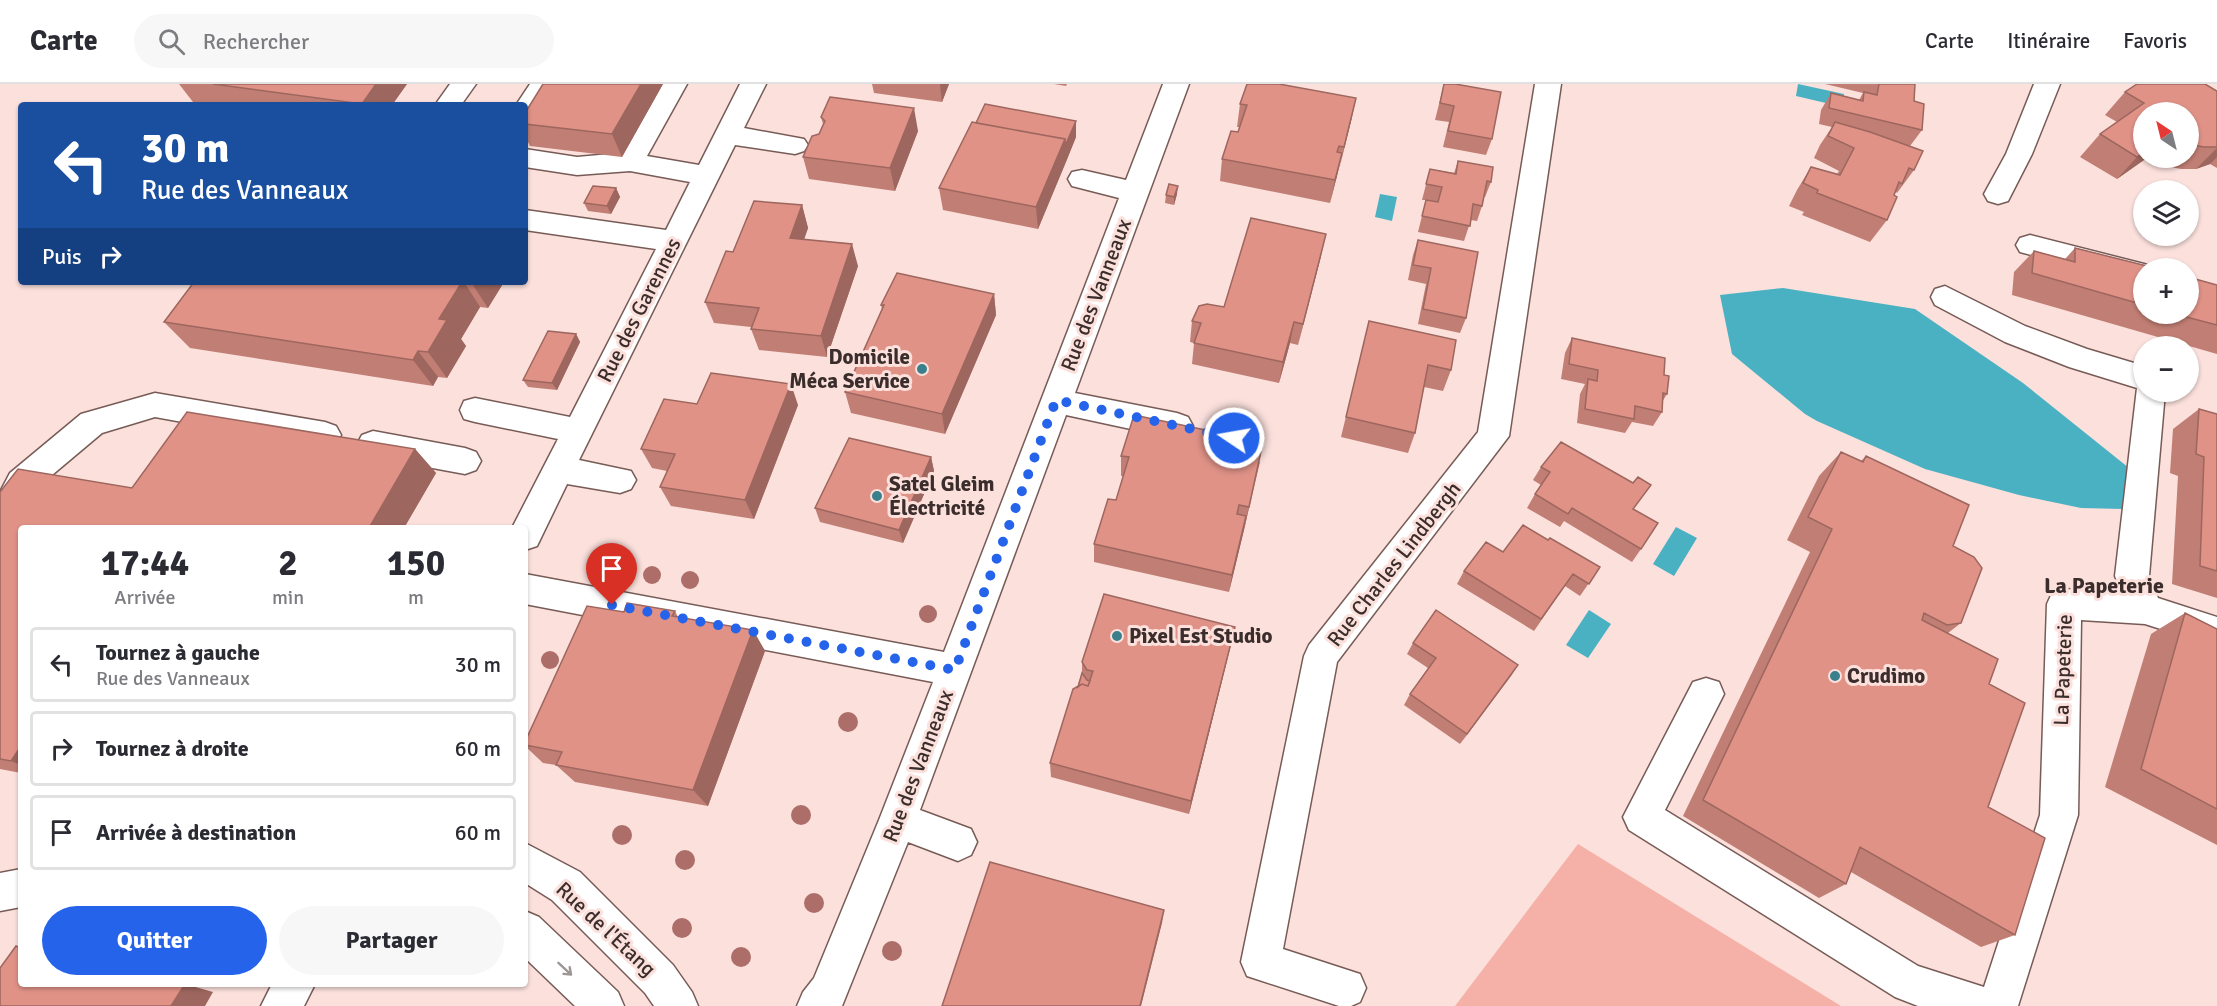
<!DOCTYPE html>
<html lang="fr">
<head>
<meta charset="utf-8">
<style>
	body { margin:0; font-family:Signika,sans-serif; background:#f7f7f7; color:#2b2b33; height:100vh; display:flex; flex-direction:column; font-size:22px; white-space:nowrap }
	* { box-sizing:border-box; margin:0 }
	p { font-size:20px; color:#7c7c81 }
	.icon { flex:none; width:33px; height:33px; fill:none; stroke:currentColor; stroke-width:2; stroke-linecap:round; stroke-linejoin:round }
	.map { position:relative; flex:1; overflow:hidden }
	.drawer { position:absolute; left:18px; top:441px; width:510px; height:462px; display:flex; flex-direction:column; background:#fff; border-radius:6px; box-shadow:0 2px 4px #0004 }
	.drawer>* { flex:none }
	.guide { position:absolute; left:18px; top:18px; width:510px; height:183px; border-radius:6px; box-shadow:0 2px 4px #0004; background:#1a4fa0; color:#fff; overflow:hidden }
	.needle { width:39px; rotate:325deg }
	.fabs { position:absolute; left:2133px; top:18px; display:grid; gap:12px }
	.fabs a { display:grid; place-items:center; width:66px; height:66px; border-radius:50%; background:#fff; box-shadow:0 2px 4px #0004; font-size:30px }
	.pin { position:absolute; display:grid; place-items:center; width:51px; height:51px; color:#fff; margin:-62px -26px; border-radius:50% 50% 50% 0; rotate:-45deg; box-shadow:0 0 6px #0007 }
	.pin .icon { rotate:45deg }
	.me { position:absolute; width:66px; margin:-33px; rotate:282deg; stroke-linejoin:round; filter:drop-shadow(0 0 4px #0008) }
	.turn { display:flex; align-items:center; gap:21px; height:126px; padding:0 24px; font-size:27px }
	.turn .icon { width:78px; height:78px; stroke-width:2.5 }
	.turn b { display:block; font-size:42px; line-height:51px }
	.then { display:flex; align-items:center; height:57px; padding:0 24px; background:#0003; gap:12px; font-size:22px }
	.eta { display:flex; justify-content:space-evenly; align-items:center; height:102px; text-align:center }
	.eta b { font-size:36px; font-weight:800; line-height:42px }
	.cta { display:flex; gap:12px; margin-top:auto; padding:12px 24px }
	.cta a { flex:1; height:69px; border-radius:36px; background:#2563eb; color:#fff; font-size:24px; font-weight:800; line-height:69px; text-align:center }
	.cta a+a { background:#f7f7f7; color:#2b2b33 }
	ul { padding:0; list-style:none }
	li { display:flex; align-items:center; gap:18px; height:75px; margin:0 12px 9px; padding:0 12px; border:3px solid #e1e1e2; border-radius:6px }
	li div { flex:1 }
	li b { display:block; font-size:22px }
	li em { font-style:normal }
	header { display:flex; align-items:center; gap:36px; box-sizing:border-box; height:84px; padding:0 30px; background:#fff; border-bottom:2px solid #e1e1e2 }
	header strong { font-size:28px }
	nav { display:flex; gap:33px; margin-inline-start:auto; font-size:21px }
	.search { width:420px; height:54px; background:#f7f7f7; display:flex; align-items:center; gap:15px; box-sizing:border-box; padding:0 21px; border-radius:33px; color:#7c7c81; font-size:22px }
	.map>svg:first-child { display:block }
	.green { fill:#f5b1a7 }
	.water { fill:#4ab1c3 }
	.lines { fill:none; stroke-linecap:round; stroke-linejoin:round }
	.minor-casing { stroke:#775b56; stroke-width:3 }
	.minor { fill:#fff; fill-rule:evenodd }
	.tree { fill:#ad6e6a }
	.wall { fill:#c17e74; fill-rule:evenodd }
	.shaded-wall { fill:#9d665e }
	.building { fill:#e09287; stroke:#9d665e; stroke-width:1.5 }
	.oneway { stroke:#9c9695 }
	.route { stroke:#2563eb; stroke-width:10; stroke-dasharray:0 18 }
	.poi-dot { fill:#3a808c; stroke:#fbe0dc; stroke-width:2 }
	.labels { text-anchor:middle; stroke-width:6; stroke-linejoin:round; paint-order:stroke }
	.street-label { font-size:21px; fill:#3a2d2b; stroke:#fbe0dc }
	.poi-label { font-size:21px; font-weight:bold; fill:#3a2d2b; stroke:#fbe0dc; text-anchor:start }
	.neighbourhood-label { font-size:22px; font-weight:bold; fill:#3a2d2b; stroke:#fbe0dc }
</style>
</head>
<body>
<header>
<strong>Carte</strong>
<div class="search"><svg class="icon" aria-label="search" viewBox="0 0 24 24"><circle cx="10" cy="10" r="6"/><path d="M15 15l6 6"/></svg>Rechercher</div>
<nav><a>Carte</a><a>Itinéraire</a><a>Favoris</a></nav>
</header>
<div class="map">
<svg width="2217" height="922" viewBox="0 0 2217 922">
	<rect width="100%" height="100%" fill="#fbe0dc"/>
	<path class="green" d="M1578,760l263,162h-386z"/>
	<path class="water" d="M1798,0l46,10 -1,13 -47,-11z
		M1380,110l17,3 -5,24 -17,-4z
		M1783,204l132,21 108,74 106,85 -6,41 -42,-1 -62,-13 -94,-26 -108,-48 -12,-7 -73,-60 -12,-59z
		M1676,443l21,11 -23,38 -21,-12z
		M1589,526l22,14 -23,34 -22,-13z"/>
	<g class="lines">
		<g class="minor-casing">
			<path id="minor" d="M450,0h26l-15,21h-26z
				M530,0h26l-22,33 -9,3v-15h-9z
				M661,0h26l-40,72 52,9 41,-81h26l-22,44 60,11 4,6 -4,6 -9,3 -60,-9 -156,315 52,11 5,9 -5,9 -11,4 -53,-9 -30,62 -12,4v-22h-13l46,-89 -83,-17 -11,-3 -4,-9 4,-9 11,-3 95,19 86,-168 -131,-19v-20l141,20 24,-48 -60,-11 -53,4 -52,-8v-18l52,8 45,-4z
				M1163,0h26l-114,309 102,20 11,4 5,9 -5,9 -11,4 -111,-24 -146,395 51,19 6,13 -6,13 -13,6 -50,-19 -66,164h-45l6,-14 11,-14 65,-158 54,-138 -408,-78v-30l419,78 175,-454 -47,-12 -4,-7 4,-7 10,-2 44,10z
				M1535,0h26l-52,352 -172,226 -54,287 77,25 6,14 -6,14 -9,4h-12l-92,-30 -6,-14 63,-306 5,-11 169,-213z
				M2034,0h26l-28,70 -24,47 -10,3 -10,-3 -4,-7 22,-40z
				M2030,151l114,29 11,4h-11v17l-124,-33 -4,-7 4,-7z
				M1945,202l80,40 62,23 57,17v26h21l-16,184 9,22 59,19v30l-72,-23 -64,-4 -3,195 -60,191h-100l-23,-9 -266,-167 -6,-13 70,-135 13,-4 13,4 5,12 -59,116 253,156 66,21 56,-172 7,-211 5,-11 12,-4 58,4 -7,-17 22,-188 -68,-21 -64,-25 -70,-37 -4,-8 4,-8z
				M155,309l170,29 11,4 5,9 -5,9 -11,4 -170,-31 -53,16 -69,58 -21,44 -12,4v-47l10,-19 71,-59z
				M373,347l92,17 11,4 5,9 -5,9 -11,4 -92,-17 -11,-4 -5,-9 5,-9z
				M525,759l55,29 93,93 19,27 6,14h-44l-9,-13 -93,-93 -27,-17z
				M21,785v38l-21,4v-38z
				M525,827l14,6 79,75 6,14h-49l-50,-48z
				M272,900h43l-11,22h-43z"/>
		</g>
		<use href="#minor" class="minor"/>
	</g>
	<g class="tree">
		<circle cx="652" cy="491" r="9"/>
		<circle cx="690" cy="496" r="9"/>
		<circle cx="928" cy="530" r="9"/>
		<circle cx="550" cy="576" r="9"/>
		<circle cx="848" cy="638" r="10"/>
		<circle cx="801" cy="731" r="10"/>
		<circle cx="622" cy="751" r="10"/>
		<circle cx="685" cy="776" r="10"/>
		<circle cx="814" cy="819" r="10"/>
		<circle cx="682" cy="844" r="10"/>
		<circle cx="892" cy="867" r="10"/>
		<circle cx="741" cy="873" r="10"/>
	</g>
	<path class="wall" d="M179,0h228l-15,21h-177l-22,-3z
		M543,0h120l-41,73 -92,-11 -5,-10v-23z
		M872,0h77l-7,18 -68,-9z
		M1054,0h13l-1,2z
		M1444,0l48,55 -6,16 -43,-8 6,-25 -14,-2z
		M1825,0h90l-1,17 8,29 -12,16 -4,-1 8,25 -17,23 -1,-1 -2,3 -7,25 -17,22 -68,-27 2,-3 -15,-6 8,-16 14,-23 26,7 2,-3 -25,-13 6,-13 12,-18 -13,-3 2,-14 10,-17 28,7 4,-7z
		M2217,7v77l-7,-4 -14,5h-15l-16,-3 -19,-8 -29,21 -37,-22 20,-23 17,-12 -12,-7 20,-23zM2188,28v46h-44z
		M1356,14l-5,23 -21,82 -110,-22 2,-22 16,-27 2,-5h-3l3,-23z
		M821,33l97,14 -23,60 -86,-12 -6,-22 16,-23 4,-10z
		M1076,53l-38,92 -95,-19 -4,-22z
		M1458,77l33,21 -6,15h-1l-2,9 -5,15 -6,-1 -7,21 -46,-9 8,-32h-4l8,-31 24,4z
		M616,104l4,9 -9,17 -23,-3 -4,-8z
		M1177,110l-3,11 -9,-2 1,-8z
		M802,121l6,23 -4,11 54,27 -31,91 -68,-7 -8,-21v-2l-37,-4 -9,-21 28,-50z
		M1418,156l48,78 -6,15 -42,-9 8,-40 -18,-4 5,-25z
		M2075,164l69,20v46h44l29,-29v69l-205,-59 2,-23 20,-21 31,8z
		M1321,172l-23,89 -8,-2 -11,40 -87,-19 2,-21 -4,-1 2,-21 32,-14z
		M194,198h310l-16,26 -8,-1 -19,32 5,7 -19,32 -9,-1 -5,9 -243,-38 -26,-26z
		M994,210l2,21 -51,119 -94,-21 -6,-21 37,-83 -1,-4z
		M1369,237l82,49 -8,21 -19,-4 -9,46 -7,20 -67,-16z
		M576,250l4,8 -23,48 -29,-3 -5,-7z
		M1572,254l92,37 3,19 -5,8v10l-9,14 -21,-4 -7,11 -48,-10 3,-29 5,-10 -24,-5 4,-26z
		M697,320l101,1 -44,114 -83,-13 -11,-19 7,-16 -15,-3 -11,-19z
		M2199,325l18,5v184l-45,-14 6,-108 -8,-3 3,-44z
		M415,365l21,24 -32,55h-383v245l-21,-4v-277l132,-4z
		M1841,368l20,9 5,-5 87,90 8,77 -13,10 41,51 -1,123 27,128 -34,12 -130,-75 -5,12 -27,14 -136,-82 127,-264 -23,-12 32,-64z
		M1121,372l139,6 -31,130 -135,-30v-18l22,-44 7,-24h-2z
		M931,373l3,14 -31,72 -83,-21 -5,-14z
		M1541,383l92,42 8,40 -9,13 -68,-41 -4,6 -33,-19 8,-14 6,-9 -8,-5z
		M1548,456l52,27 -20,29 -15,-10 -31,45 -77,-47 7,-13 39,-19z
		M675,527l3,6 75,13 12,21 -57,155 -133,-24 -19,-17 -13,-2 -18,-17v-4l99,-130z
		M2185,529l32,16v216l-112,-58 46,-153z
		M1413,559l105,22 -58,79 -56,-39 6,-11 18,-26 -21,-14z
		M1231,560l-42,170 -138,-37 -1,-14 32,-90v-11z"/>
	<path class="shaded-wall" d="M376,0h31l-15,21h-30v-1z
		M641,0h22l-41,73 -10,-23z
		M940,0h9l-7,18 -2,-17z
		M1356,14l-5,23 -12,49 5,-23z
		M914,24l4,23 -23,60 -5,-23z
		M1076,37v16l-10,25 -1,-16z
		M1065,55l1,23 -28,67 -2,-22z
		M2217,64v9l-7,7 -14,5z
		M2144,68v6h3l-30,21 20,-22z
		M1342,69l-5,23 -7,27 5,-23z
		M1178,102l-1,8 -3,11v-8z
		M616,104l4,9 -9,17 -4,-8z
		M802,121l6,23 -11,32 -7,-22z
		M1326,150l-5,22 -23,89 5,-21z
		M852,160l6,22 -31,91 -6,-21z
		M462,198h2l16,25 -19,32 5,7 -19,32 -19,-26 11,-33z
		M471,198h33l-16,26z
		M994,210l2,21 -51,119 -3,-20z
		M1294,238l-4,21 -11,40 4,-21z
		M576,250l4,8 -23,48 -5,-7z
		M418,267l20,26 -5,9 -20,-26z
		M791,300l7,21 -44,114 -9,-19z
		M1263,358l-18,84 -16,66 3,-17 14,-59 -2,12 2,-9z
		M415,365l21,24 -32,55h-35z
		M931,373l3,14 -31,72 -4,-13z
		M1235,543l-4,17 -42,170 2,-13z
		M753,546l12,21 -57,155 -15,-16z
		M1518,581l-7,11 -51,68 7,-10z
		M21,662v19l-10,-4z
		M1164,826l-2,13 -21,83h-1z
		M185,900l28,8 -8,14h-34z"/>
	<path class="building" d="M213,0h163l-14,20z
		M543,0h98l-29,50 -87,-10v-11z
		M1247,0h32l77,14 -12,49 -5,-1 -2,6 5,1 -7,27 -113,-21 9,-28 7,1 9,-27 -7,-1z
		M1444,0h11l46,8 -9,47 -44,-8 6,-25 -14,-3z
		M1879,0h36l-1,17 10,3 -2,26 -93,-22 2,-15 32,8 1,-9 13,3z
		M2137,0h68l12,7v56h-13l-16,-3v-32h-44v40l-7,5 -37,-23 44,-31 -19,-11z
		M830,13l84,11 -24,60 -87,-11 9,-21 7,-2 6,-13 -4,-4z
		M985,20l91,17 -11,25v-7l-89,-16z
		M972,38l93,17 -29,68 -97,-19z
		M1835,38l35,10 53,19 -9,19 -5,-2 -7,16 -3,-2 -5,13 3,2 -10,23 -70,-27 1,-3 -15,-7 8,-16 29,8 14,-27 -26,-12z
		M1458,77l35,6 -2,15 -4,-1 -5,25 -9,-2 -3,22 -48,-10 4,-16 12,2 4,-15 -16,-3 4,-15 26,5z
		M1169,100l9,2 -4,11 -8,-2z
		M593,102l23,2 -9,18 -23,-3z
		M754,117l48,4 -12,33 62,6 -31,92 -70,-7 8,-21 -54,-6 21,-51 7,1z
		M1251,134l75,16 -23,90 -9,-2 -11,40 -89,-19 7,-20 -9,-2 7,-15 8,-2 17,3z
		M1418,156l60,12 -12,66 -43,-9 8,-41 -18,-3z
		M2075,164l80,20h-11v37l-112,-32 2,-22 41,11z
		M897,189l97,21 -52,120 -97,-22 39,-87h-3z
		M2188,193l29,8v40l-42,-11h13z
		M194,198h268l-23,37 8,1 -19,32 -10,-1 -5,9 -249,-38z
		M1369,237l87,19 -5,30 -23,-5 -13,68 -69,-16z
		M548,247l28,3 -24,49 -29,-3z
		M1572,254l93,20 -1,17 5,1 -2,18 -4,-1 -1,19 -27,-6 -1,13 -49,-10 3,-30 9,2 1,-11 -29,-6z
		M711,289l80,11 -46,116 -85,-13 15,-33 -34,-5 23,-50 33,5z
		M2199,325l18,5v157l-17,-5 4,-109 -8,-3z
		M187,328l228,37 -46,79h-348v218l-10,15 -11,-2v-267l18,-23 114,19z
		M1134,331l129,27 -14,65 -10,-2 -2,9 9,2 -14,59 -138,-31 14,-45 8,1 13,-43 -8,-1z
		M849,354l82,19 -32,73 -84,-22z
		M1561,358l72,41 5,-6 13,8 -18,24 25,14 -17,26 -69,-41 -4,6 -33,-20 15,-22 -9,-5z
		M1841,368l22,10 3,-6 103,49 -16,41 21,11 8,11 -21,55 -14,2 -23,-12 -2,7 76,39 -9,25 36,19 -37,104 57,31 -30,97 -155,-88 -14,37 -143,-84 129,-271 -24,-12z
		M1523,441l25,15 2,-2 50,29 -11,17 -16,-10 -32,45 -77,-48 22,-29 17,10z
		M1104,510l131,33 -44,174 -141,-38 23,-74 9,-5 6,2 5,-15 -6,-1 -5,-8z
		M627,519l48,8 -3,5 81,14 -60,160 -137,-25 6,-13 -37,-7v-3l62,-136 37,6z
		M1436,526l82,55 -51,69 -57,-40 26,-36 -23,-15z
		M2185,529l32,16v180l-76,-40z
		M1082,589l5,7 3,1 -2,5 -6,-2 -4,3z
		M990,778l174,48 -24,96h-198z
		M16,862l5,2v36h164l-14,22h-171v-38z"/>
	<defs><path id="oneway-shaft" d="M-6 0H5M1.5-3L5.5 0L1.5 3" fill="none" stroke-width="1.6" stroke-linecap="round" stroke-linejoin="round" transform="scale(1.5)"/></defs>
	<use class="oneway" href="#oneway-shaft" transform="translate(565 885) rotate(43)"/>
	<g class="lines">
		<path class="route" d="M612,521l343,65 101,-270 178,38"/>
	</g>
	<g class="poi-dot">
		<circle cx="922" cy="285" r="6"/>
		<circle cx="877" cy="412" r="6"/>
		<circle cx="1117" cy="552" r="6"/>
		<circle cx="1835" cy="592" r="6"/>
	</g>
	<g class="labels">
		<g class="street-label">
			<text transform="translate(1096 211) rotate(-69)" y="7">Rue des Vanneaux</text>
			<text transform="translate(639 226) rotate(-63)" y="7">Rue des Garennes</text>
			<text transform="translate(1394 480) rotate(-52)" y="7">Rue Charles Lindbergh</text>
			<text transform="translate(2063 586) rotate(-88)" y="7">La Papeterie</text>
			<text transform="translate(918 682) rotate(-69)" y="7">Rue des Vanneaux</text>
			<text transform="translate(606 845) rotate(43)" y="7">Rue de l'Étang</text>
		</g>
		<g class="poi-label">
			<text x="910" y="280" text-anchor="end">Domicile<tspan x="910" dy="24">Méca Service</tspan></text>
			<text x="889" y="407">Satel Gleim<tspan x="889" dy="24">Électricité</tspan></text>
			<text x="1129" y="559">Pixel Est Studio</text>
			<text x="1847" y="599">Crudimo</text>
		</g>
		<g class="neighbourhood-label">
			<text x="2104" y="509">La Papeterie</text>
		</g>
	</g>
</svg>
<div class="fabs">
<a><svg class="needle" viewBox="-14 -14 28 28"><path d="M0-13l5 13h-10z" fill="#e53935"/><path d="M0 13l5-13h-10z" fill="#7c7c81"/></svg></a>
<a><svg class="icon" aria-label="layers" viewBox="0 0 24 24"><path d="M12 4l9 5-9 5-9-5zM3 14l9 5 9-5"/></svg></a>
<a>+</a>
<a>−</a>
</div>
<div class="pin" style="left:612px;top:521px;background:#d93025"><svg class="icon" aria-label="arrive" viewBox="0 0 24 24"><path d="M6 21V4h12l-3 4 3 4H6"/></svg></div>
<svg class="me" style="left:1234px;top:354px" viewBox="-20 -20 40 40"><circle r="17" fill="#2563eb" stroke="#fff" stroke-width="3"/><path d="M0-11L8 9 0 5-8 9z" fill="#fff"/></svg>
<div class="guide">
<div class="turn"><svg class="icon" aria-label="left" viewBox="0 0 24 24"><path d="M17 20v-9H6M10 6l-5 5 5 5"/></svg><div><b>30 m</b>Rue des Vanneaux</div></div>
<div class="then">Puis<svg class="icon" aria-label="right" viewBox="0 0 24 24"><path d="M7 20v-9h11M14 6l5 5-5 5"/></svg></div>
</div>
<section class="drawer">
<div class="eta">
<div><b>17:44</b><p>Arrivée</p></div>
<div><b>2</b><p>min</p></div>
<div><b>150</b><p>m</p></div>
</div>
<ul>
<li><svg class="icon" aria-label="left" viewBox="0 0 24 24"><path d="M17 20v-9H6M10 6l-5 5 5 5"/></svg><div><b>Tournez à gauche</b><p>Rue des Vanneaux</p></div><em>30 m</em></li>
<li><svg class="icon" aria-label="right" viewBox="0 0 24 24"><path d="M7 20v-9h11M14 6l5 5-5 5"/></svg><div><b>Tournez à droite</b></div><em>60 m</em></li>
<li><svg class="icon" aria-label="arrive" viewBox="0 0 24 24"><path d="M6 21V4h12l-3 4 3 4H6"/></svg><div><b>Arrivée à destination</b></div><em>60 m</em></li>
</ul>
<div class="cta"><a>Quitter</a><a>Partager</a></div>
</section>
</div>
</body>
</html>
